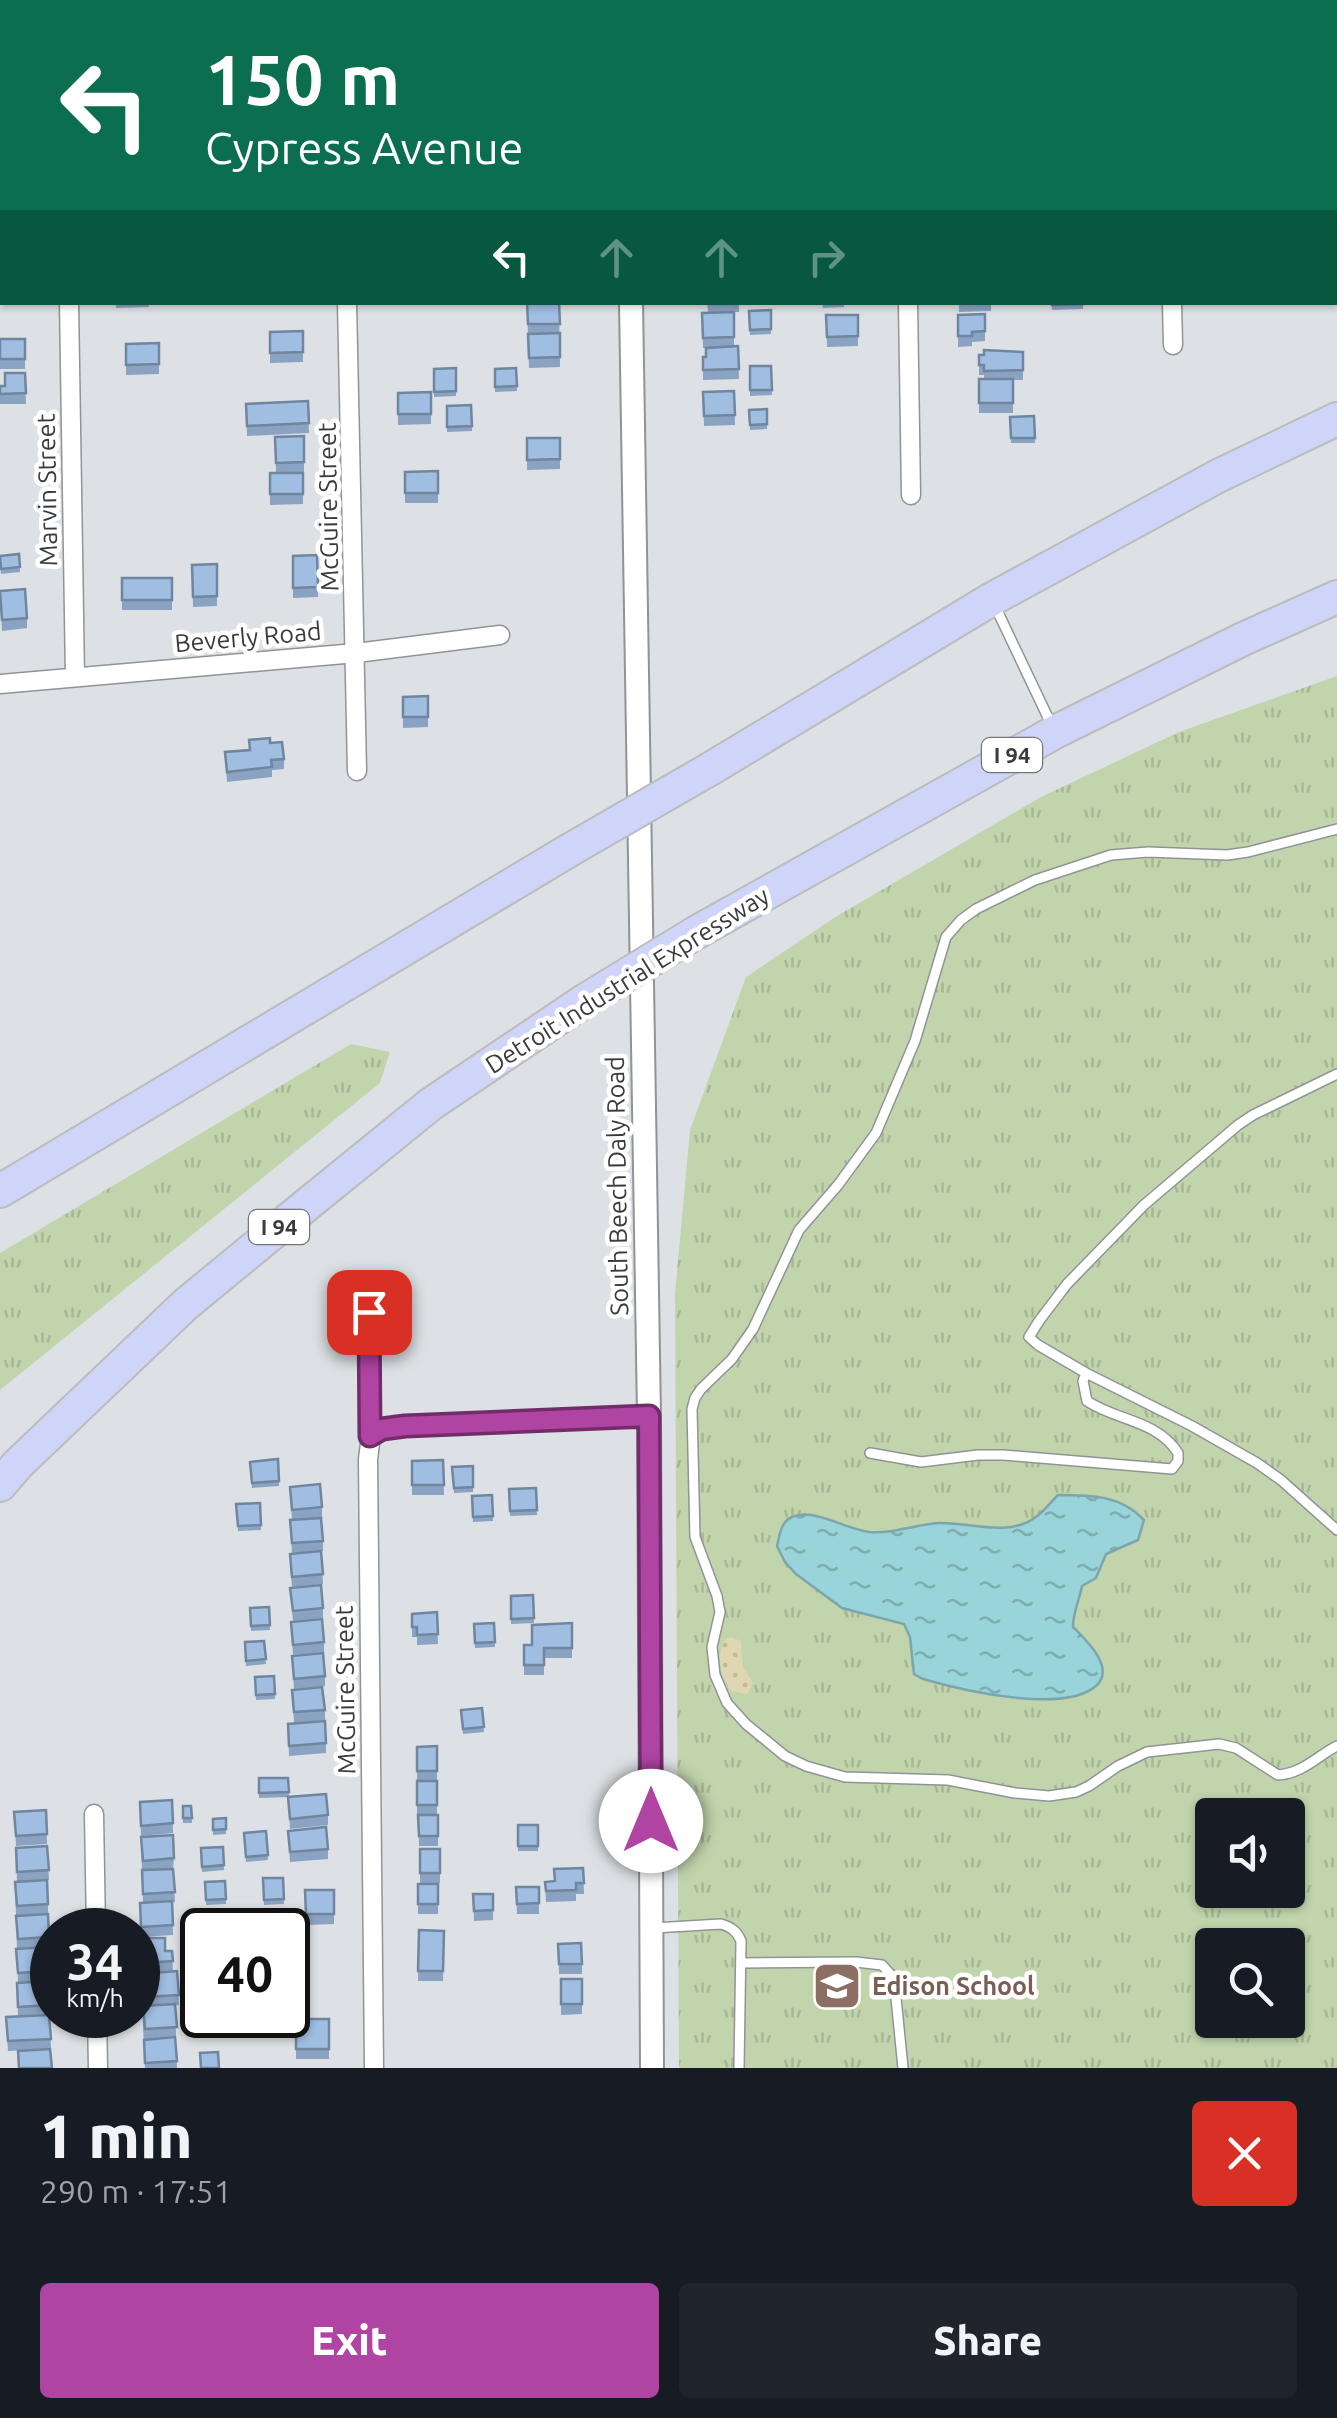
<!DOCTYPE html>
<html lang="en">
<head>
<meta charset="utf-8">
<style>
	body { margin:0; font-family:Ubuntu,sans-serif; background:#20242c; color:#f1f3f6; height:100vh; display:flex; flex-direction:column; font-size:38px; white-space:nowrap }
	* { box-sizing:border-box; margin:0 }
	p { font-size:32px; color:#9ea1a6 }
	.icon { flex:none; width:55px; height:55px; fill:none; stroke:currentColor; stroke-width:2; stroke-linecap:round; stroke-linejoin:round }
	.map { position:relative; height:2068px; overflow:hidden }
	.drawer { display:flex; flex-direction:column; background:#171b24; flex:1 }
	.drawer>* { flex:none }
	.banner { position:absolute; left:0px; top:0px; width:1338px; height:305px; box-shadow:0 2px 8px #0004; background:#0b6e4f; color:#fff; overflow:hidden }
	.controls { position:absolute; left:1195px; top:1798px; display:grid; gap:20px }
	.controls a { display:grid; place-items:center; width:110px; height:110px; border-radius:10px; background:#171b24; box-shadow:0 2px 8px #0004; font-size:50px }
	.speed { position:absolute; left:30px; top:1908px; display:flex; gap:20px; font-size:50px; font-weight:700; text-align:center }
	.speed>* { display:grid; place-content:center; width:130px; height:130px; border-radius:50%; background:#171b24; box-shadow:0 2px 8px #0004; line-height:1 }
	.speed small { font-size:25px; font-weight:400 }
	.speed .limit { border:5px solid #111; border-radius:15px; background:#fff; color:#111 }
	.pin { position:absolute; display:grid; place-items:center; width:85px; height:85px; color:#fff; margin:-42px; border-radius:20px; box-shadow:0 5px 15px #0006 }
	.me { position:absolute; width:110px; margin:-55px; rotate:0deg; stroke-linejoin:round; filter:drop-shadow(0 0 8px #0008) }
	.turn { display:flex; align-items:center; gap:35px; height:210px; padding:0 40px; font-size:45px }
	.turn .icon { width:130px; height:130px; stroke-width:2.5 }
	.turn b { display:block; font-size:70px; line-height:85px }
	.lanes { display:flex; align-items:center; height:95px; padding:0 40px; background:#0003; justify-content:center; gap:50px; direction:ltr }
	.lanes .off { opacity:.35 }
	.round { display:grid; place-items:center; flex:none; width:105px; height:105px; border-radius:10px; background:#20242c }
	.summary { display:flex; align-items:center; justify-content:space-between; height:170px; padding:0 40px }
	h1 { font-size:60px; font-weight:800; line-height:75px }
	.cta { display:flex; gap:20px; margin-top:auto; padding:20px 40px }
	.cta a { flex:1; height:115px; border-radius:10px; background:#b044a3; color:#fff; font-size:40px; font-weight:800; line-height:115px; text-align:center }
	.cta a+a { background:#20242c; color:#f1f3f6 }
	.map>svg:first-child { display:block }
	.grass { fill:url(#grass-tufts); fill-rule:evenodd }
	.sand { fill:url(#sand-dots) }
	.water { fill:url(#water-ripples); stroke:#7ca6ac; stroke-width:2.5 }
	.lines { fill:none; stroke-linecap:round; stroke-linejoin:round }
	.service-casing { stroke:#909397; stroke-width:12 }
	.minor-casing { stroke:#909397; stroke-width:21 }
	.tertiary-casing { stroke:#909397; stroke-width:26 }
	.motorway-casing { stroke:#bcbcbd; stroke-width:36 }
	.service { stroke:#fff; stroke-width:9 }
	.minor { stroke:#fff; stroke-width:18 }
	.tertiary { stroke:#fff; stroke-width:22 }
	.motorway { stroke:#cfd4f9; stroke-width:32 }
	.motorway-bridge-casing { stroke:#bcbcbd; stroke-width:36; stroke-linecap:butt }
	.motorway-bridge { stroke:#cfd4f9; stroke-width:32 }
	.wall { fill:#8aa3c2 }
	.building { fill:#a0bee2; stroke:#70859e; stroke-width:2.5 }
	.route-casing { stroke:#722c6a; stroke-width:25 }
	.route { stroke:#b044a3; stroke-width:18 }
	.labels { text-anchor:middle; stroke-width:9; stroke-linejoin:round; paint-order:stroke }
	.shield { fill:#fff; stroke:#757677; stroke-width:2.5 }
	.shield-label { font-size:22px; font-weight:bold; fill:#3a3b3d }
	.street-label { font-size:25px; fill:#3a3b3d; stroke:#fff }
	.education-label { font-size:25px; font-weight:bold; fill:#785e54; stroke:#fff; text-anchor:start }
</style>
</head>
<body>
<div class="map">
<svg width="1337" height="2068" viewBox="0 0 1337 2068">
	<defs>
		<pattern id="grass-tufts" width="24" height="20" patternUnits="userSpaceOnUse" patternTransform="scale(2.5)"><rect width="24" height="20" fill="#c2d4ac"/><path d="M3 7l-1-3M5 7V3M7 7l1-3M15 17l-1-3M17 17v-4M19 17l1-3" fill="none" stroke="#a7b795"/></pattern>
		<pattern id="sand-dots" width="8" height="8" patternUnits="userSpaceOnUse" patternTransform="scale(2.5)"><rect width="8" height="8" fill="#e0d6b1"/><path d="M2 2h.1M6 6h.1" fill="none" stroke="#c1b999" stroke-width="1.8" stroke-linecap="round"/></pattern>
		<pattern id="water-ripples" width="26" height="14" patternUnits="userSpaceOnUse" patternTransform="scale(2.5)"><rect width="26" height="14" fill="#99d4db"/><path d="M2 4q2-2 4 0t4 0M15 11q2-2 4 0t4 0" fill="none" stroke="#7eadb3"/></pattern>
	</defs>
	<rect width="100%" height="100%" fill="#dde0e4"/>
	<path class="grass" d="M1337,676v1392h-658l-4,-774 15,-164 56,-153 91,-61 204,-119 138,-65zM1212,1815h76v75h-76zM1212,1945h76v75h-76z
		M351,1044l39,8 -10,31 -380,307v-137z"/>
	<path class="sand" d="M731,1637l10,4 2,26 10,16 -6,11 -16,-3c-10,-15 -16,-36 -5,-52z"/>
	<path class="water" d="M1058,1495c32,0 63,0 86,25l-6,20 -32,14 -10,24 -14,8c-3,15 -9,26 -9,41 13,13 42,40 24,58 -31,30 -136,5 -174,-6l-9,-5 -4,-37 -6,-13 -62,-16 -46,-34 -11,-12 -8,-16c3,-13 4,-26 18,-30 20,-7 51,13 74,16 24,2 45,-7 69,-9 31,-1 70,15 98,-6 8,-6 15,-15 22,-22z"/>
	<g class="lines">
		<g class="service-casing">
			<path id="service" d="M995,606l58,122
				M1337,829l-89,23 -21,3 -79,-3 -37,3 -76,25 -59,29 -15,11 -15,17 -31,104 -39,92 -38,52 -39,45 -46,99 -21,30 -31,30 -6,9 -3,11 3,128 22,59 3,16 -8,35 3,28 12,28 19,21 39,32 21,10 39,11 103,3 67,13 34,3 27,-4 13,-6 29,-20 29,-14 72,-8 17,4 42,27c25,-2 38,-18 59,-29
				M1086,1373l-48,-28 -9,-8 10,-16 28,-37 77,-79 94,-80 15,-10 84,-41
				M870,1453l51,9 57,-7h25l169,14 6,-8v-8c-21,-33 -61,-32 -91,-52l-4,-20 3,-8 106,53 65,37 24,17 56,50
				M654,1928l67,-4c10,3 16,7 20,17l-2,127
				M741,1963l115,-1 26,3 12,13 9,90"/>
		</g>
		<g class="minor-casing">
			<path id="minor" d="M63,0l1,2
				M341,0v2
				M905,0v2
				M1167,0v2
				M0,147h2
				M69,302l6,375
				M347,302l10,469
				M908,302l3,193
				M1172,302l1,43
				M0,684l356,-31 144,-18
				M369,1312l2,124 -3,23 6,609
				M371,1436l11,-7 23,-3 244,-10
				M94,1814l2,116
				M97,2015l1,53"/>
		</g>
		<g class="tertiary-casing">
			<path id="tertiary" d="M627,0v2
				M631,302l18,1114 3,652"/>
		</g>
		<g class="motorway-casing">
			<path id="motorway" d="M710,769l282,-170 226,-123 119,-57
				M697,932l358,-200 188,-93 94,-42
				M0,1191l568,-340
				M0,1485l18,-21 168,-160 118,-97 127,-103 153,-103"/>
		</g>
		<use href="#service" class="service"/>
		<use href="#minor" class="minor"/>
		<use href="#tertiary" class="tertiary"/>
		<use href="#motorway" class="motorway"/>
		<g class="motorway-bridge-casing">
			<path id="motorway-bridge" d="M568,851l142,-82
				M584,1001l113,-69"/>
		</g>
		<use href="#motorway-bridge" class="motorway-bridge"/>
	</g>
	<path class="wall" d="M112,0h32v2h-32z
		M960,0h35v1l-35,1z
		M116,302h33v5l-33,1z
		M527,302h32l1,65 -31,1z
		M707,302h32v10h-31z
		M822,302h22v5l-21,1z
		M959,302h32v9l-32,1z
		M1051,302h32v7l-31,1z
		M771,310v24l-21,1 -1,-24z
		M734,312v35l4,-1 1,33 -36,1v-23h3v-9h-3l-1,-35z
		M826,315h32v31l-31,1z
		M958,315l27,16v10l-13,1v4l-14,1z
		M270,332l33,20v10l-33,1z
		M0,339h25v30h-25z
		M159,343v31l-33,1v-31z
		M1023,352v28h-10v33h-34v-34h5v-4h-5v-20z
		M750,366h21l1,29 -22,1z
		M456,368v28l-22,1v-28z
		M516,368l1,23 -22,1v-23z
		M25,373l1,31h-26v-18h5z
		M734,391l1,34 -31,1 -1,-34z
		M431,392v32l-33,1v-32z
		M308,401l1,32 -62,3 -1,-32z
		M471,405l1,26 -25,1v-26z
		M767,409v20l-17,1 -1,-20z
		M1034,416l1,27h-24l-1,-26z
		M275,437l29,25v11h-6h5v31l-33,1v-32h6z
		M527,438l33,21v10l-33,1z
		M405,472l33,21v10h-33z
		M19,554l1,18 -19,2 -1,-18z
		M317,555l1,42 -25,1v-42z
		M217,564v42l-24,1 -1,-42z
		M122,578h50v32h-50z
		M0,591l27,27v10l-25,3z
		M428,696v31l-25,1v-31z
		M249,740l21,3 14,16v10l-12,1v7l-45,5 -2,-30 24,-2z
		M278,1459l1,27 -27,2 -2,-26z
		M443,1460l1,35h-32v-34z
		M473,1466v26l-19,1 -2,-26z
		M290,1487l32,20v10l-30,3z
		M536,1488l1,27 -27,1 -1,-27z
		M492,1495l1,26 -20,1 -1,-26z
		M260,1503l1,27 -23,1 -2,-27z
		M290,1520l33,21v10h-2l2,33 -31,3 -2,-23v-10h2z
		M290,1588l33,20v10l-30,3z
		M533,1595l1,28 -23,1v-28z
		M269,1607l1,23 -19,1 -1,-23z
		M437,1612l1,32 -21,1v-8h-5v-23z
		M291,1622l33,20v10l-31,3z
		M494,1623l1,24 -20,1 -1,-24z
		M572,1623v35h-28v17h-20v-30h8z
		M264,1641l2,23 -20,2 -1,-24z
		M292,1656l33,20v10l-31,3z
		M274,1676l1,23 -19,1 -1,-23z
		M292,1690l33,20v10l-31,3z
		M482,1708l2,24 -21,2 -2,-24z
		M288,1724l38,19v10l-37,3z
		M437,1746v69h-20v-68z
		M259,1778h29l1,19 -30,1z
		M288,1797l40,18v10l-38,4z
		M172,1800l1,33 -32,3 -1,-34z
		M183,1806h8l1,17h-9z
		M46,1810l1,34 -31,2 -2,-34z
		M418,1815h20v31h-19z
		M226,1818v16l-13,1v-16z
		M518,1825h20v26h-20z
		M266,1831l2,29 -22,2 -2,-29z
		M288,1831l40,18v10l-38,3z
		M141,1837l33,21 -1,11 2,33h-3l1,33 -32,2 -1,-34h3z
		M47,1846l2,34 -32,2 -1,-34z
		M223,1847l1,23 -22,2 -1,-24z
		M420,1849h20v34h-20z
		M583,1868l1,26h-8v7l-30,1 -1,-20 9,-1z
		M263,1878h20l1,26 -20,1z
		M225,1881l1,23 -20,1 -1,-23z
		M15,1882l33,22 1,77 -31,2z
		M418,1884h20v30h-20z
		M516,1887h23v27h-22z
		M305,1890h29v34l-28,1z
		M473,1894h20v26l-19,1z
		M419,1930l25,1 -1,50h-25z
		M142,1938l23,13h7l1,20 -31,2z
		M558,1944l24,20v10h-23z
		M177,1971l2,34h-4l2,63h-32l-4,-84z
		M561,1979h21v35l-21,1z
		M48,1981l3,68 -43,2 -2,-34h12l-1,-34z
		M296,2019h33v40h-33z"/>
	<path class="building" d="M524,0h32v2h-32z
		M782,0h21v2h-21z
		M1013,0h19v2h-19z
		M0,2h17h-15v22h-2z
		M527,302h32l1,22h-32z
		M1051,302h32v2l-31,1z
		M771,310v19l-21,1 -1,-19z
		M734,312v25l-31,1 -1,-25z
		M985,314v17l-13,1v4h-14v-21z
		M826,315h32v21l-31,1z
		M303,331v21l-33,1v-21z
		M560,333v24l-31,1 -1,-24z
		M0,339h25v20h-25z
		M159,343v21l-33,1v-21z
		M738,346l1,23 -36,1v-13h3v-9z
		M984,350l39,2v18l-39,1v-6h-5v-10h5z
		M750,366h21l1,24h-22z
		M456,368v23l-22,1v-23z
		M516,368l1,18 -22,1v-18z
		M5,373h20l1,20 -26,1v-8h5z
		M979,379h34v24h-34z
		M734,391l1,24 -31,1 -1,-24z
		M431,392v22h-33v-21z
		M308,401l1,22 -62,3 -1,-22z
		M471,405l1,21 -25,1v-21z
		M767,409v15l-17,1 -1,-15z
		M1034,416l1,22h-24l-1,-21z
		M304,436v26l-28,1 -1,-26z
		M527,438h33v21l-33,1z
		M438,471v22h-33v-21z
		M270,473h33v21h-33z
		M19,554l1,13 -19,2 -1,-13z
		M317,555l1,32 -25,1v-32z
		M217,564v32l-24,1 -1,-32z
		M122,578h50v22h-50z
		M25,589l2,29 -25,2 -2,-29z
		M428,696v21h-25v-20z
		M270,738v5l12,-1 2,17 -13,1 1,7 -45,5 -2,-20 25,-2 -1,-10z
		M278,1459l1,22 -27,2 -2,-21z
		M443,1460l1,25h-32v-24z
		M473,1466v21l-19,1 -2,-21z
		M320,1484l2,23 -30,3 -2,-23z
		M536,1488l1,22 -27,1 -1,-22z
		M492,1495l1,21 -20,1 -1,-21z
		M260,1503l1,22 -23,1 -2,-22z
		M321,1518l2,23 -31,2 -2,-23z
		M321,1551l2,23 -31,3 -2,-23z
		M321,1585l2,23 -30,3 -3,-23z
		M533,1595l1,23 -23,1v-23z
		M269,1607l1,18 -19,1 -1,-18z
		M437,1612l1,22 -21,1v-8h-5v-13z
		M322,1619l2,23 -31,3 -2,-23z
		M494,1623l1,19 -20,1 -1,-19z
		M572,1623v25h-28v17h-20v-20h8v-20z
		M264,1641l2,18 -20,2 -1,-19z
		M323,1653l2,23 -31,3 -2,-23z
		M274,1676l1,18 -19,1 -1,-18z
		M322,1687l3,23 -31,2 -2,-22z
		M482,1708l2,19 -21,2 -2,-19z
		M325,1721l1,22 -37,3 -1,-22z
		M437,1746v25h-20v-24z
		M259,1778h29l1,14 -30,1z
		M417,1781h20v24h-20z
		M326,1794l2,21 -38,4 -2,-22z
		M172,1800l1,23 -32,3 -1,-24z
		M183,1806h8l1,12h-9z
		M46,1810l1,24 -31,2 -2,-24z
		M418,1815h20v21h-19z
		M226,1818v11l-13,1v-11z
		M518,1825h20v21h-20z
		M326,1827l2,22 -38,3 -2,-21z
		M266,1831l2,24 -22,2 -2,-24z
		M173,1835l1,23 -31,3 -2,-24z
		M47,1846l2,24 -32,2 -1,-24z
		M223,1847l1,18 -22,2 -1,-19z
		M420,1849h20v24h-20z
		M583,1868l1,15h-8v7l-30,1 -1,-9 10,-1 -1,-12z
		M173,1869l2,23 -32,2 -1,-24z
		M263,1878h20l1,21 -20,1z
		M47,1880l1,24 -31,2 -2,-24z
		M225,1881l1,18 -20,1 -1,-18z
		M418,1884h20v20h-20z
		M516,1887h23v16l-22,1z
		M305,1890h29v24h-28z
		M473,1894h20v16l-19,1z
		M172,1901l1,24 -32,2 -1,-24z
		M48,1914l1,23 -31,2 -2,-23z
		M219,1919l1,11h-17l-1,-10z
		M419,1930l25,1 -1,40h-25z
		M142,1938h23v13h7l1,10 -31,2z
		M581,1943l1,21h-23l-1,-20z
		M48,1947l1,24 -31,2 -2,-24z
		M177,1971l2,24 -36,2 -2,-23z
		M561,1979h21v25h-21z
		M48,1981l2,24 -32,2 -1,-24z
		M175,2004l2,23 -32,2 -2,-23z
		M49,2015l2,24 -43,2 -2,-24z
		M296,2019h33v30h-33z
		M175,2037l2,24 -32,2 -1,-23z
		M50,2049l2,19h-33l-1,-17z
		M218,2052l1,16h-18l-1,-15z"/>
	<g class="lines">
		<g class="route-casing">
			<path id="route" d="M369,1312l1,124 12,-7 23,-3 244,-10 2,405"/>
		</g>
		<use href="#route" class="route"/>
	</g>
	<defs>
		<g id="school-square" transform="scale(2.5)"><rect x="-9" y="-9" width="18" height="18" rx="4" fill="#8d6e63" stroke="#fff"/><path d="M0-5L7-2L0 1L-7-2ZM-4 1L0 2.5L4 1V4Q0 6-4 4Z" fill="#fff"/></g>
	</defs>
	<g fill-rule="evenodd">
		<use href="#school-square" x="837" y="1986"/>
	</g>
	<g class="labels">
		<g class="shield">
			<rect x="982" y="738" width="60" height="34" rx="8"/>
			<rect x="249" y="1210" width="60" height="34" rx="8"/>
		</g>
		<g class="shield-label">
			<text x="1012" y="763">I 94</text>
			<text x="279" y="1235">I 94</text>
		</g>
		<g class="street-label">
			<text transform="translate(47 490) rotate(-91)" y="9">Marvin Street</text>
			<text transform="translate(328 507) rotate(-91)" y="9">McGuire Street</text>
			<text transform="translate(248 637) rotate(-5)" y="9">Beverly Road</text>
			<text transform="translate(627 980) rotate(-32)" y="9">Detroit Industrial Expressway</text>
			<text transform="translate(617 1186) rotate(-91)" y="9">South Beech Daly Road</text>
			<text transform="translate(345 1690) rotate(-91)" y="9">McGuire Street</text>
		</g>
		<g class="education-label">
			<text x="872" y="1995">Edison School</text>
		</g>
	</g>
</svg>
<div class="controls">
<a><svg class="icon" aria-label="sound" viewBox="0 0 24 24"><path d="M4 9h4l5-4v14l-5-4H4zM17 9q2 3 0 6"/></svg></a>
<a><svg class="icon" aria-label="search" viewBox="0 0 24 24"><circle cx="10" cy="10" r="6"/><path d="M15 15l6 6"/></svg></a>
</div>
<div class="speed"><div>34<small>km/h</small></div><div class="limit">40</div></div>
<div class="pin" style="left:369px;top:1312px;background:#d93025"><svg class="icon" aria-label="arrive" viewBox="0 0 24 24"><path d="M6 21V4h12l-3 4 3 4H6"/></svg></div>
<svg class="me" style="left:651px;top:1821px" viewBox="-20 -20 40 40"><circle r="19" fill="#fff"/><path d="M0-13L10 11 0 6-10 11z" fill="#b044a3"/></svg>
<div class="banner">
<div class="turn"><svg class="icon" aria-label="left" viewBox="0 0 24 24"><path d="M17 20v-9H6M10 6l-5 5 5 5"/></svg><div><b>150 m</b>Cypress Avenue</div></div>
<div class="lanes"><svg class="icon" aria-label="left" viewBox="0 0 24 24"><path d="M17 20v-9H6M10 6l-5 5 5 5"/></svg><svg class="icon off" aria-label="ahead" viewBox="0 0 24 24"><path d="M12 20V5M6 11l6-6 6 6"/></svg><svg class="icon off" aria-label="ahead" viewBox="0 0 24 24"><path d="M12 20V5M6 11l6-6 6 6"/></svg><svg class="icon off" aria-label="right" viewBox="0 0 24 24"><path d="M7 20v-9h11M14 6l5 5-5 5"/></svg></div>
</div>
</div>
<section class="drawer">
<div class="summary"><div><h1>1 min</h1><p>290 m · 17:51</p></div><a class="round" style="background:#d93025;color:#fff"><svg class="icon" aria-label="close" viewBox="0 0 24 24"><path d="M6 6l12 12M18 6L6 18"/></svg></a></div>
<div class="cta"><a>Exit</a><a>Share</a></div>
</section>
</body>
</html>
